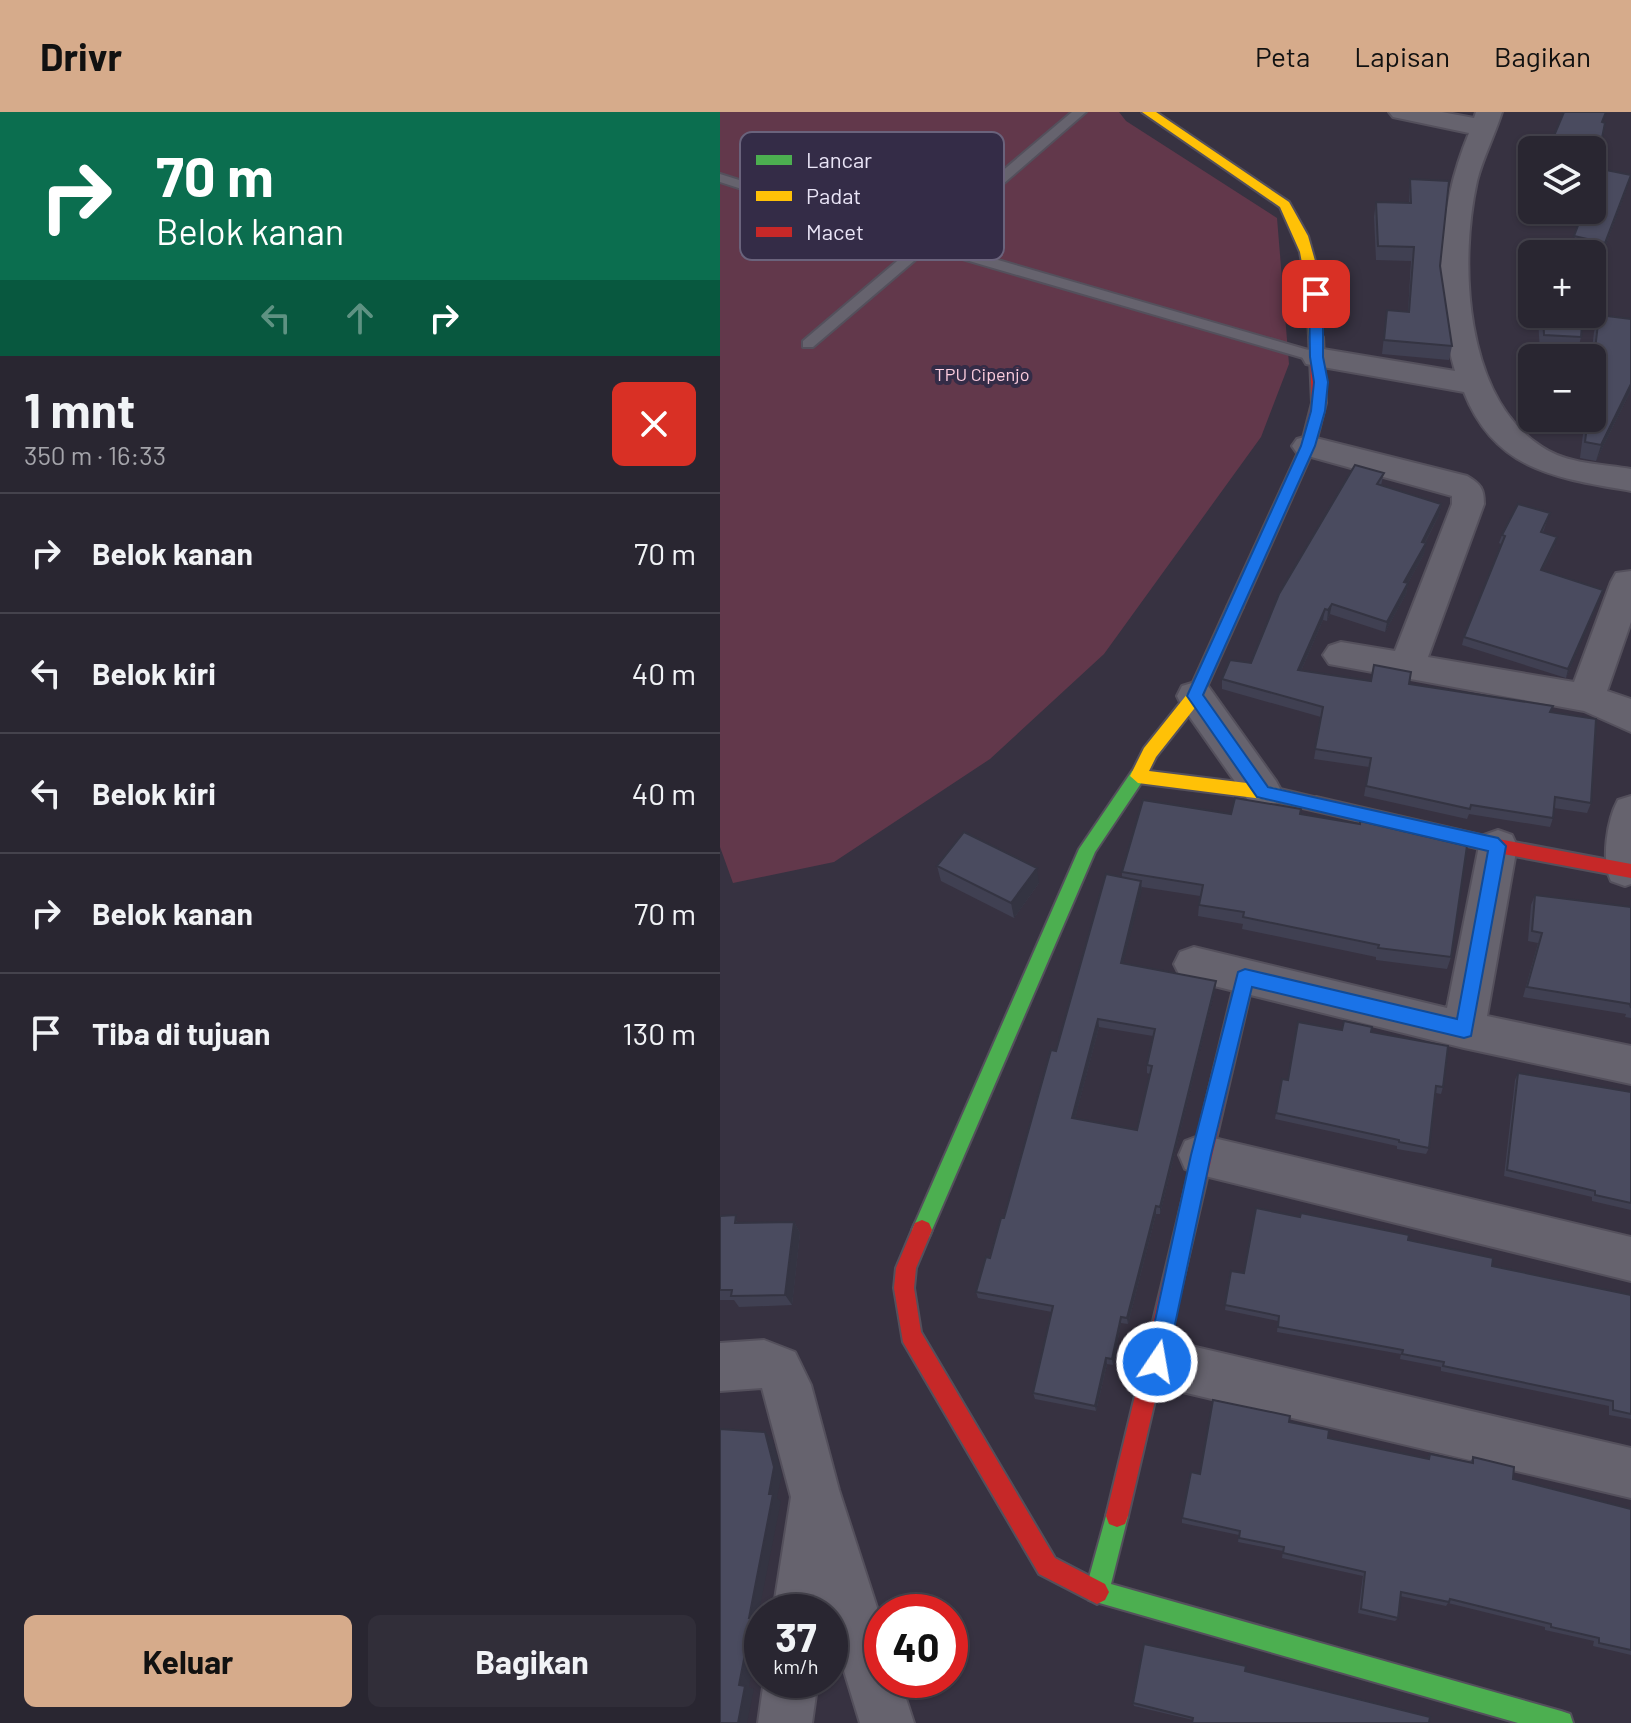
<!DOCTYPE html>
<html lang="id">
<head>
<meta charset="utf-8">
<style>
	body { margin:0; font-family:Barlow,sans-serif; background:#312e39; color:#f1f3f6; height:100vh; display:flex; flex-direction:column; font-size:30px; white-space:nowrap }
	* { box-sizing:border-box; margin:0 }
	p { font-size:26px; color:#a5a5ab }
	.icon { flex:none; width:44px; height:44px; fill:none; stroke:currentColor; stroke-width:2; stroke-linecap:round; stroke-linejoin:round }
	.map { position:relative; flex:1; overflow:hidden }
	.drawer { display:flex; flex-direction:column; background:#292631; width:720px }
	.drawer>* { flex:none }
	.guide { background:#0b6e4f; color:#fff; overflow:hidden }
	.controls { position:absolute; left:798px; top:24px; display:grid; gap:16px }
	.controls a { display:grid; place-items:center; width:88px; height:88px; border-radius:12px; background:#292631; box-shadow:0 2px 6px #0004,0 0 0 2px #45434d; font-size:40px }
	.speed { position:absolute; left:24px; top:1482px; display:flex; gap:16px; font-size:40px; font-weight:700; text-align:center }
	.speed>* { display:grid; place-content:center; width:104px; height:104px; border-radius:50%; background:#292631; box-shadow:0 2px 6px #0004,0 0 0 2px #45434d; line-height:1 }
	.speed small { font-size:20px; font-weight:400 }
	.speed .limit { border:12px solid #d22; background:#fff; color:#111 }
	.pin { position:absolute; display:grid; place-items:center; width:68px; height:68px; color:#fff; margin:-34px; border-radius:16px; box-shadow:0 4px 12px #0006 }
	.me { position:absolute; width:88px; margin:-44px; rotate:12deg; stroke-linejoin:round; filter:drop-shadow(0 0 6px #0008) }
	.turn { display:flex; align-items:center; gap:28px; height:168px; padding:0 24px; font-size:36px }
	.turn .icon { width:104px; height:104px; stroke-width:2.5 }
	.turn b { display:block; font-size:56px; line-height:68px }
	.lanes { display:flex; align-items:center; height:76px; padding:0 24px; background:#0003; justify-content:center; gap:40px; direction:ltr }
	.lanes .off { opacity:.35 }
	.round { display:grid; place-items:center; flex:none; width:84px; height:84px; border-radius:12px; background:#312e39 }
	.headline { display:flex; align-items:center; justify-content:space-between; height:136px; padding:0 24px }
	h1 { font-size:48px; font-weight:700; line-height:60px }
	.action { display:flex; gap:16px; margin-top:auto; padding:16px 24px }
	.action a { flex:1; height:92px; border-radius:12px; background:#d6ab8b; color:#111; font-size:32px; font-weight:700; line-height:92px; text-align:center }
	.action a+a { background:#312e39; color:#f1f3f6 }
	ul { padding:0; list-style:none }
	li { display:flex; align-items:center; gap:24px; height:120px; padding:0 24px; border-top:2px solid #45434d }
	li div { flex:1 }
	li b { display:block; font-size:30px }
	li em { font-style:normal }
	header { display:flex; align-items:center; gap:48px; box-sizing:border-box; height:112px; padding:0 40px; background:#d6ab8b; color:#111 }
	header strong { font-size:38px }
	nav { display:flex; gap:44px; margin-inline-start:auto; font-size:28px }
	main { display:flex; flex:1; min-height:0 }
	.map>svg:first-child { display:block }
	.green { fill:#62384b }
	.lines { fill:none; stroke-linecap:round; stroke-linejoin:round }
	.lane-casing { stroke:#54505c; stroke-width:4 }
	.street-casing { stroke:#54505c; stroke-width:4 }
	.fast-casing { stroke:#54505c; stroke-width:4 }
	.slow-casing { stroke:#54505c; stroke-width:4 }
	.jam-casing { stroke:#54505c; stroke-width:4 }
	.lane { fill:#66636e; fill-rule:evenodd }
	.street { fill:#66636e; fill-rule:evenodd }
	.fast { fill:#4caf50; fill-rule:evenodd }
	.slow { fill:#ffc107; fill-rule:evenodd }
	.jam { fill:#c62828; fill-rule:evenodd }
	.wall { fill:#404052; fill-rule:evenodd }
	.shaded-wall { fill:#343442 }
	.building { fill:#4a4b5f; stroke:#343442; stroke-width:2; fill-rule:evenodd }
	.route { fill:#1a73e8; stroke:#114b97; stroke-width:2 }
	.labels { text-anchor:middle; stroke-width:8; stroke-linejoin:round; paint-order:stroke }
	.far-park-label { font-size:18px; fill:#fdcdde; stroke:#342c47 }
	.key { fill:#342c47; stroke:#6a637c; stroke-width:2 }
	.key-label { font-size:22px; fill:#e9e4f6 }
</style>
</head>
<body>
<header>
<strong>Drivr</strong>
<nav><a>Peta</a><a>Lapisan</a><a>Bagikan</a></nav>
</header>
<main>
<section class="drawer">
<div class="guide">
<div class="turn"><svg class="icon" aria-label="right" viewBox="0 0 24 24"><path d="M7 20v-9h11M14 6l5 5-5 5"/></svg><div><b>70 m</b>Belok kanan</div></div>
<div class="lanes"><svg class="icon off" aria-label="left" viewBox="0 0 24 24"><path d="M17 20v-9H6M10 6l-5 5 5 5"/></svg><svg class="icon off" aria-label="ahead" viewBox="0 0 24 24"><path d="M12 20V5M6 11l6-6 6 6"/></svg><svg class="icon" aria-label="right" viewBox="0 0 24 24"><path d="M7 20v-9h11M14 6l5 5-5 5"/></svg></div>
</div>
<div class="headline"><div><h1>1 mnt</h1><p>350 m · 16:33</p></div><a class="round" style="background:#d93025;color:#fff"><svg class="icon" aria-label="close" viewBox="0 0 24 24"><path d="M6 6l12 12M18 6L6 18"/></svg></a></div>
<ul>
<li><svg class="icon" aria-label="right" viewBox="0 0 24 24"><path d="M7 20v-9h11M14 6l5 5-5 5"/></svg><div><b>Belok kanan</b></div><em>70 m</em></li>
<li><svg class="icon" aria-label="left" viewBox="0 0 24 24"><path d="M17 20v-9H6M10 6l-5 5 5 5"/></svg><div><b>Belok kiri</b></div><em>40 m</em></li>
<li><svg class="icon" aria-label="left" viewBox="0 0 24 24"><path d="M17 20v-9H6M10 6l-5 5 5 5"/></svg><div><b>Belok kiri</b></div><em>40 m</em></li>
<li><svg class="icon" aria-label="right" viewBox="0 0 24 24"><path d="M7 20v-9h11M14 6l5 5-5 5"/></svg><div><b>Belok kanan</b></div><em>70 m</em></li>
<li><svg class="icon" aria-label="arrive" viewBox="0 0 24 24"><path d="M6 21V4h12l-3 4 3 4H6"/></svg><div><b>Tiba di tujuan</b></div><em>130 m</em></li>
</ul>
<div class="action"><a>Keluar</a><a>Bagikan</a></div>
</section>
<div class="map">
<svg width="911" height="1611" viewBox="0 0 911 1611">
	<rect width="100%" height="100%" fill="#373241"/>
	<path class="green" d="M0,0h399l7,9 151,97 12,146 -28,73 -157,217 -114,105 -156,103 -101,21 -13,-36z"/>
	<g class="lines">
		<g class="lane-casing">
			<path id="lane" d="M352,0h14l-150,130 386,112v6l-5,2 -389,-113 -115,98h-10v-6l113,-96 -196,-63v-8l203,64z"/>
		</g>
		<g class="street-casing">
			<path id="street" d="M669,0h53l32,6 2,-6h26c-7,23 -19,45 -25,69 -18,82 -13,216 65,266 25,17 60,17 89,22v22c-74,-13 -136,-20 -167,-99l-147,-26 -11,-2 -4,-7 4,-7 11,-2 138,23c-23,-79 -17,-163 14,-238l-76,-16z
				M588,324l159,40c14,8 17,13 17,28l-56,153 146,25 37,-100 5,-9 15,-2v51l-24,69 24,8v33l-47,-21 -255,-47 -6,-9 6,-9 12,-4 54,9 57,-147v-8l-155,-43 -5,-7 5,-7z
				M475,570l13,4 68,95 6,11 -6,11 -13,4 -13,-4 -68,-97 -5,-10 5,-10z
				M911,684v88l-6,2 -14,-5c-10,-20 -4,-61 7,-81z
				M778,718l14,5 5,11 -30,170 144,30v38l-167,-36 -270,-67 -14,-5 -6,-12 6,-12 14,-5 253,61 32,-162 5,-11z
				M481,1023l430,102v44l-430,-106 -16,-6 -6,-14 6,-14z
				M437,1226l474,110v50l-474,-112 -17,-7 -7,-17 7,-17z
				M44,1228l31,12 16,33 28,105 43,133v57h18l14,43h-54l-30,-98v-13h-57l18,-115 -29,-109 -42,3v-48z
				M44,1568h54l-6,43h-54z"/>
		</g>
		<g class="fast-casing">
			<path id="fast" d="M418,657l8,7 -51,76 -166,385 -7,3 -7,-3 -3,-7 167,-381 53,-78z
				M397,1393l8,3 3,8 -17,68 450,127 9,3 3,9h-55l-429,-123 -4,-8 21,-76 3,-8z"/>
		</g>
		<g class="slow-casing">
			<path id="slow" d="M422,0h14l133,90 19,34 9,32 5,51 -1,21 -5,1 -7,-4 -3,-52 -6,-33 -20,-45z
				M515,489l8,6 -42,93 -45,57 -7,14 114,14 59,14 3,5 -3,5 -6,2 -53,-12 -125,-16 -8,-7 14,-28 44,-55 39,-86z"/>
		</g>
		<g class="jam-casing">
			<path id="jam" d="M596,221l7,4 3,66 -11,43 -72,161 -3,4h-10l-3,-4 74,-161 11,-43 -3,-66z
				M596,685l182,42 133,25v14l-133,-25 -182,-42 -9,-7z
				M525,857l7,2 2,6 -126,539 -3,8 -8,3 -8,-3 -3,-8 130,-539 2,-6z
				M202,1108l7,3 3,7 -16,38 -2,20 7,44 134,226 50,26 4,8 -4,8 -8,4 -58,-30 -136,-232 -9,-54 2,-20 19,-45z"/>
		</g>
		<use href="#lane" class="lane"/>
		<use href="#street" class="street"/>
		<use href="#fast" class="fast"/>
		<use href="#slow" class="slow"/>
		<use href="#jam" class="jam"/>
	</g>
	<path class="wall" d="M884,10l-8,46 31,20 -25,67 -31,-6 11,-34 -17,-4v-1h27v-60z
		M690,67l30,87 12,80 -3,14 -67,-6 5,-44 21,2 3,-51 -35,-1 -2,-43 2,-15 33,1z
		M806,155h6v47h51l-2,23 -4,17 -37,-2 -2,-33 -19,-2 3,-33z
		M879,203l32,75 -35,71 -16,-3 5,-40h7l-1,-60 3,-26z
		M664,361l-3,12 60,19 -2,11 -14,28 -1,11 -16,29 -2,11 -21,38 -55,-18 -3,7 -4,-1 -22,51 70,10 38,3 142,28 40,91 -4,10 -33,-5 -1,10 -3,9 -81,-13 -2,5 -103,-23 5,-29 -55,-8 7,-42 -99,-28v-10l29,-16z
		M830,401l-7,19 12,13 -13,26 61,19 -37,88 -104,-33 2,-8 37,-93 -2,-1 3,-8z
		M511,702h69l151,143 -4,12 -71,-9v-3l-134,-28 1,-5 -45,-8 1,-11 1,-9 -58,-9 -19,76 92,26 -55,225h-4l-28,110 -7,-1 -8,42 -6,-1 -11,47 -61,-12 -2,-6 19,-81 -74,-14 -2,-6 28,-74 52,-167 66,-174v-5zM379,915l54,9 -6,29v8l3,1 -13,56 -62,-12z
		M217,754l102,17 -25,35 -73,-37z
		M815,783l96,12v111l-6,-1 1,-3 -103,-17 15,-54 -10,-2 3,-36z
		M622,918l29,2 72,55 -2,7 -5,-1 -7,55 -3,6 -29,-5v-3l-122,-27 7,-40 6,1z
		M798,961l113,19v118l-39,-9v-4l-88,-21 11,-96z
		M0,1104l21,7 53,-1 6,11 -8,72 -53,2 -5,-7h-14z
		M688,1128l84,26 139,29v124l-22,-4v-9l-168,-35v-4l-41,-8 1,-5 -124,-22 1,-11 -53,-11 6,-39 13,2z
		M569,1310l39,16 99,21 3,-5 40,8 3,-5 40,22 118,30v146l-38,-9 1,-5 -49,-11v-3l-97,-24 -2,3 -46,-10 -2,22 -3,3 -37,-8 5,-37 -81,-18 1,-7 -45,-9 1,-7 -57,-12v-5l18,-44z
		M525,1559l-52,49 -59,-14 -1,-3z"/>
	<path class="shaded-wall" d="M911,63l-4,13 -25,67 3,-12z
		M911,272v6l-35,71 5,-16z
		M721,392l-2,11 -19,37 2,-10z
		M837,425l-2,8 -17,34 3,-9z
		M706,431l-2,11 -21,38 1,-10z
		M688,471l-2,11 -21,38 2,-10z
		M883,478l-3,9 -34,79 2,-9z
		M612,492l-2,10 -3,7 1,-11z
		M605,497l-2,11 -26,60 1,-10z
		M317,756l2,15 -25,35 -3,-15z
		M421,769l1,9 -21,82v-9z
		M496,869l-1,8 -55,225v-7z
		M378,907l1,8 -26,99 -1,-8z
		M436,1094v8l-28,110 -1,-6z
		M74,1110l6,11 -8,72 -7,-10z
		M401,1205v6l-8,42 -1,-6z
		M386,1246l1,6 -11,47 -1,-5z
		M45,1320l8,8 9,34 -5,24 4,3 -24,120 4,2 -12,64 5,2 -7,34h-9l1,-38 10,-67 20,-124z"/>
	<path class="building" d="M844,0h42l-4,10 3,1 -9,45 35,7 -26,68 -31,-7 10,-26h8v-60h-44z
		M690,67l39,2 -9,85 12,80 -68,-6 3,-30 22,2 5,-65 -36,-1 -2,-44 35,1z
		M806,155h6v33l-9,-1z
		M823,202h40l-2,23 -37,-2z
		M879,203l32,4v65l-30,61 -16,-3 3,-24h4v-42z
		M635,353l29,8 -7,11 64,20 -19,38 4,1 -22,39 4,1 -21,39 -55,-18 -4,6 -3,-1 -27,61 73,11 3,-16 37,7 -2,12 144,22 -3,6 46,7 -5,84 -36,-6 -2,21 -82,-13 -1,4 -104,-23 5,-28 -56,-9 8,-42 -101,-28 8,-19 21,3 28,-69z
		M798,392l32,9 -9,19 16,5 -16,33 62,20 -35,79 -104,-32 41,-101 -3,-1z
		M515,686l66,11 -1,5 60,10v-3l107,25 -16,111 -73,-9 1,-3 -136,-28 1,-5 -45,-7 4,-20 -81,-13 21,-72 88,14z
		M244,720l73,36 -26,35 -74,-37z
		M386,762l35,7 -20,82 95,18 -56,226 -4,-1 -29,112 -6,-1 -9,42 -6,-1 -11,48 -62,-13 20,-87 -77,-14 10,-35 4,1 11,-40h3l47,-168 5,1zM378,907l57,10 -8,36 5,1 -15,64 -65,-12z
		M815,783l96,12v101l-1,-4 -103,-17 15,-54 -10,-2z
		M624,909l28,6 -1,5 77,14 -5,41 -7,-1 -7,62 -30,-6v-2l-123,-27 6,-34 6,1 10,-58 44,8z
		M798,961l113,19v111l-36,-8v-4l-88,-21z
		M536,1096l44,9 1,-4 108,22 -1,5 85,18 -1,8 139,29v119l-18,-4v-9l-170,-35 1,-4 -42,-8 1,-4 -125,-23 1,-11 -54,-11 6,-34 13,2z
		M16,1103l-1,8 59,-1 -9,73 -54,1 1,-6h-12v-74z
		M493,1288l77,16 -1,6 40,8 -1,8 101,21 1,-5 43,9v-6l41,10 -1,12 118,30v141l-32,-7v-5l-48,-11v-3l-101,-25 -1,3 -48,-10 -3,26 -37,-9 4,-37 -82,-19 1,-6 -45,-9 1,-7 -58,-13 9,-46 9,2z
		M0,1317l45,3 9,35 -5,27h4l-24,124h3l-13,67 6,1 -7,37h-18z
		M424,1532l102,22 -1,5 185,46 -1,6h-237l1,-5 -60,-15z"/>
	<path class="route" d="M596,178l7,4v63l5,25 -3,29 -10,35 -112,249 65,92 230,51 8,8 -35,190 -7,2 -212,-51 -41,168 -44,207 -3,8 -7,3 -8,-3 -3,-8 45,-207 47,-183 7,-3 212,50 31,-168 -231,-54 -70,-101 114,-250 10,-35 3,-29 -4,-25 -1,-63z"/>
	<g class="labels">
		<g class="far-park-label">
			<text x="262" y="269">TPU Cipenjo</text>
		</g>
	</g>
	<rect x="20" y="20" width="264" height="128" rx="12" class="key"/>
	<rect x="36" y="43" width="36" height="10" fill="#4caf50"/>
	<rect x="36" y="79" width="36" height="10" fill="#ffc107"/>
	<rect x="36" y="115" width="36" height="10" fill="#c62828"/>
	<g class="key-label">
		<text x="86" y="56">Lancar</text>
		<text x="86" y="92">Padat</text>
		<text x="86" y="128">Macet</text>
	</g>
</svg>
<div class="controls">
<a><svg class="icon" aria-label="layers" viewBox="0 0 24 24"><path d="M12 4l9 5-9 5-9-5zM3 14l9 5 9-5"/></svg></a>
<a>+</a>
<a>−</a>
</div>
<div class="speed"><div>37<small>km/h</small></div><div class="limit">40</div></div>
<div class="pin" style="left:596px;top:182px;background:#d93025"><svg class="icon" aria-label="arrive" viewBox="0 0 24 24"><path d="M6 21V4h12l-3 4 3 4H6"/></svg></div>
<svg class="me" style="left:437px;top:1250px" viewBox="-20 -20 40 40"><circle r="17" fill="#1a73e8" stroke="#fff" stroke-width="3"/><path d="M0-11L8 9 0 5-8 9z" fill="#fff"/></svg>
</div>
</main>
</body>
</html>
